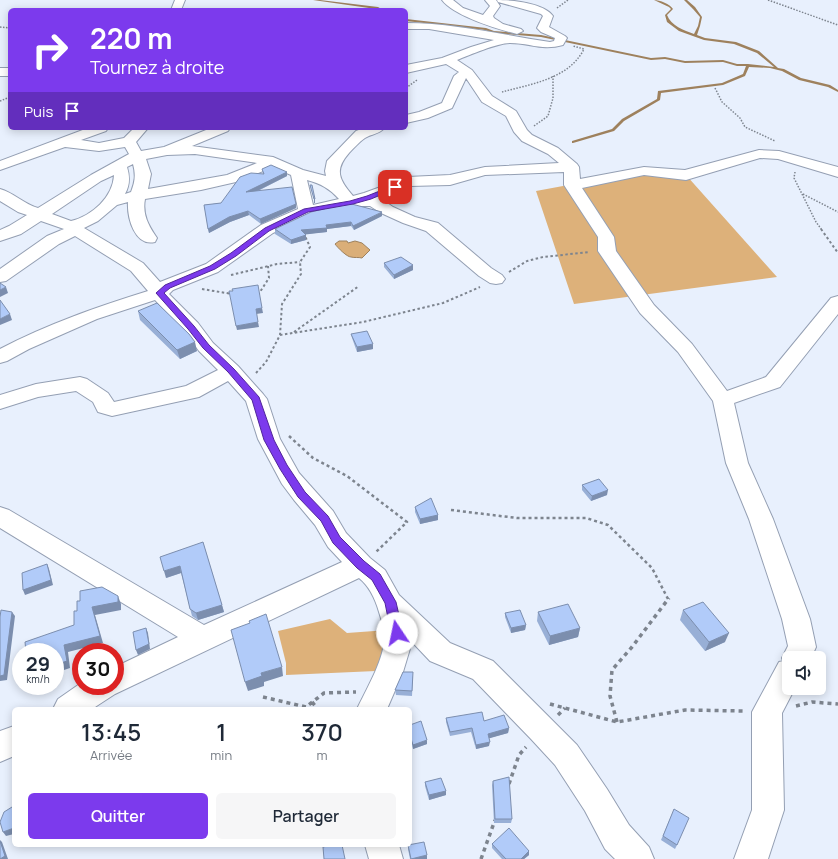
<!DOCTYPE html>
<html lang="fr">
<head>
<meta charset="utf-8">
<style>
	body { margin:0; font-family:Manrope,sans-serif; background:#f6f6f7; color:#1f2937; height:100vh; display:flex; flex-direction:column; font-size:15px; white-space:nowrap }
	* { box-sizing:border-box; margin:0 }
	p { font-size:13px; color:#747a83 }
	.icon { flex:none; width:22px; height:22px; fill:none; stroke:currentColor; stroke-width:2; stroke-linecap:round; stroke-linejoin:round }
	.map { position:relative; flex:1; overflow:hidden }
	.side { position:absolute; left:12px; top:707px; width:400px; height:140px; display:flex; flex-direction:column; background:#fff; border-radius:6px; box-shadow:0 2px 10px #0003 }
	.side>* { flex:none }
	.hud { position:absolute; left:8px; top:8px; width:400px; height:122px; border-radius:6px; box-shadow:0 2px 10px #0003; background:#7c3aed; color:#fff; overflow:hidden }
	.tools { position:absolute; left:782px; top:651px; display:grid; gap:8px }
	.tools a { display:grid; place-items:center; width:44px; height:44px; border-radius:6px; background:#fff; box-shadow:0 2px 10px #0003; font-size:20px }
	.speed { position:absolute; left:12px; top:643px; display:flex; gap:8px; font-size:20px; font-weight:700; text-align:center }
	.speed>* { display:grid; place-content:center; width:52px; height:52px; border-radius:50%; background:#fff; box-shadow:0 2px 10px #0003; line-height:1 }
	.speed small { font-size:10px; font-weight:400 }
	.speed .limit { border:6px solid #d22; background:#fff; color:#111 }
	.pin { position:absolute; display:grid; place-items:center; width:34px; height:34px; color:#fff; margin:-17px; border-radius:8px; box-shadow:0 2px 6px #0006 }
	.me { position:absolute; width:44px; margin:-22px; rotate:349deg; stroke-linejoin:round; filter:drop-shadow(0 0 3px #0008) }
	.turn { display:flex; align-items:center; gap:14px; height:84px; padding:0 16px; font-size:18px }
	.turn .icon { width:52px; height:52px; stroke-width:2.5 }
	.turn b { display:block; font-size:28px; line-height:34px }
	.then { display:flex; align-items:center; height:38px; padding:0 16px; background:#0003; gap:8px; font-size:15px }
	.eta { display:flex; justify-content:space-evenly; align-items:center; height:68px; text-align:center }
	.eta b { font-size:24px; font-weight:600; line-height:28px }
	.primary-button { display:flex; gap:8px; margin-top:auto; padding:8px 16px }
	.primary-button a { flex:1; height:46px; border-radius:6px; background:#7c3aed; color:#fff; font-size:16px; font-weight:600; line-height:46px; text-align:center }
	.primary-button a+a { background:#f6f6f7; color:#1f2937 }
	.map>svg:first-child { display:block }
	.forest { fill:#ddb17a }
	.water { fill:#daae78; stroke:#9e815d }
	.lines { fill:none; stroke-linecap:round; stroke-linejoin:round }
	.stream { fill:#9e815d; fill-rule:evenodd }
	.minor-casing { stroke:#949fb3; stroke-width:2 }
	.path-far3 { stroke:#7d848e; stroke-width:1.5; stroke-dasharray:1.5 1.5; stroke-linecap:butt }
	.path-far2 { stroke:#7d848e; stroke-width:2; stroke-dasharray:2.5 2.5; stroke-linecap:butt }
	.path-far1 { stroke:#7d848e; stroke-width:2.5; stroke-dasharray:3 3; stroke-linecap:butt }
	.path { stroke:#7d848e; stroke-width:3.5; stroke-dasharray:4 4; stroke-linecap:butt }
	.minor { fill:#fff; fill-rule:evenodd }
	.wall { fill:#98afd6 }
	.shaded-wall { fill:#7c8eae }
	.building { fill:#b1cbf9; stroke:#7c8eae }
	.route { fill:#7c3aed; stroke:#51269a }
</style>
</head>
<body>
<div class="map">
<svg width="838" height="859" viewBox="0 0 838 859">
	<rect width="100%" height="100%" fill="#e8f0fd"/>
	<path class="forest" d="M644,171l42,4 91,102 -203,27 -38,-113z
		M330,619l17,14 41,-3 -4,23 -8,18 -90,4v-12l-8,-32z"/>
	<path class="water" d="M339,241h8l1,2 7,-2 7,2 8,7 -8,8c-4,-1 -7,0 -11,-1 -4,0 -13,-9 -16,-13z"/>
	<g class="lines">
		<path class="stream" d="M313,0h7l58,7 5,3z
			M654,0c6,0 16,4 19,9l-6,6c4,11 17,15 27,19l4,-8 2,-9 -7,-8 -9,-9h3l8,7 7,10 -2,9 -3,9 8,3 31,4 23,9 19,17 6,1 17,9 29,7 8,5v2l-10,-5 -29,-7 -17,-9 -12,-3 -21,-1 -4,9 -22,9 -62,8 -1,7 -36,21 -10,10 -41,12h-1v-2l40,-12 10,-10 35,-20 1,-8 64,-8 21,-9 3,-8h-9l-14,-4 -38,1 -20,-4 -14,1 -110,-23 -48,-4 -8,-3 -79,-9v-2l80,9 8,3 47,4 110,23 14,-1 20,4 38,-1 14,4h11l26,3 -17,-14 -23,-9 -30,-4 -25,-9 -12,-9 -2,-7 6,-6 -2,-2z"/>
		<g class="minor-casing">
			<path id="minor" d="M175,0h10l-4,10h-10z
				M442,0h11l10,8 20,7 7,-9 -5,-6h11l4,6 -7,10 1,2 9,6 18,5 2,2 -6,3c-20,-5 -63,-18 -75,-34z
				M497,0c15,0 47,3 56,16l-4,11 16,9 2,2 -4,7c-21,6 -33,-2 -53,-2 -13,0 -40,12 -53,17l15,10 20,26 24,15 11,19 5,5 26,13 19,16 2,3 1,12 64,-12 41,3 74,-20 20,1 59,16v10l-60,-18 -18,-1 -74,22 -42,-5 -62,13 32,49 2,14 38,54 38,39 35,47 39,-14 65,-79 7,-2v18l-58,73 -46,16 14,60 25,56 37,100 6,28 -5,11h-22v30h6l-13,25 2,97 -16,49h-34l18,-49v-98l27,-50 4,-1 -1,-3 6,-12 -6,-27 -33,-100 -23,-56 -13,-62 -35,-49 -38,-39 -42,-62v-14l-34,-52v-13l-79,3 -35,10 -40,1 -30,12 13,9 22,10 23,6 53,45 11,7 3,4 -3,4 -6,1 -6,-1 -11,-7 -53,-45 -23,-8 -22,-10 -11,-7h-22l-37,9 -38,18 -55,39 -45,18 -4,4 29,29 15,20 25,23 25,28 4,5 13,40 19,34 34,38 13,22 24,25 15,12 14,25 51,48 43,18 84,84 30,44 22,36 20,22 5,12h-39l-10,-10 -20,-38 -30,-46 -24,-26 -58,-60 -43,-18 -18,-19 -9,30 -16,37h-30c8,-17 26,-48 27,-67 1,-10 -2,-21 -5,-30 -4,-14 -10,-26 -20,-34l-244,116 -23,15h-39l5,-10 23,-16v3h34v-19l63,-30 -178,-109v-21l9,3 195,115 138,-63 -14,-15 -13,-22 -21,-25 -12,-16 -24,-45 -12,-38 -18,-20 -29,16 -87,19 -14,-4 -5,-10 -17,-11 -38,6 -38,12v-14l36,-11 44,-7 7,2 21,14 6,9 72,-16 32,-16 -19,-19 -15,-20 -29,-31 -58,19 -68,30 -22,12 -7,2v-14c47,-25 97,-42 148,-58l-17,-20 -56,-35 -16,8 -53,37 -6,1v-13l47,-33 17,-7 -23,-8 -20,13 -21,7v-11l9,-4 18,-11 -9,-3 -18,-11v-12c14,4 24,15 38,19l53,-33 38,-21 -4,-7 -26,4 -34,-4 -65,23v-9l88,-33h20l-2,3 -25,9 18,3 25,-5 10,-10h14l-12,14 5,9 23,-4 47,-19h19l-2,3 -36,15 81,11 30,13 23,6 -1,-5 2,-10 29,-30 8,-3h20c-4,6 -13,6 -19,10 -6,4 -11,10 -16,15 -15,17 -10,27 4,43l11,-3 44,-16 42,-2 35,-8 74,-4 -11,-9 -26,-13 -8,-9 -8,-16 -24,-14 -16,-24 -14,30 -24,10 -22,5v-8l13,-3 23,-9 12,-27 5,-4 -13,-8 -40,9v-8l36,-7 29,-11 23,-7 -65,-11h-23v-6c48,0 96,12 144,19l4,-1 1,-3 -14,-6 -4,-4 6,-12 -2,-2 -43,-12zM195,154l62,9 -30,12 -79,14 3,-15 -5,-15 21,-4zM133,164c3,11 2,18 -2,28l-6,2c5,-9 5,-17 2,-27zM273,167l18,8 7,34 -37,16 -55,39 -46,18 -17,-19 -59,-35 14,-7 19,-16 11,-3c-1,16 7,45 27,40l2,-4c-8,-12 -15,-23 -12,-39l56,-9 35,-8zM114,175c-1,22 -22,41 -43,46l-19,-7 49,-33zM307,180c14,4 22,8 32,19l-26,6z
				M0,68h10v8h-10z
				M14,726v30l-14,6v-31z
				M365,845h34l4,14h-34z"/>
		</g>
		<path class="path-far3" d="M768,0l70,25
			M557,8l11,-8
			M0,27l10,1
			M406,88l11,-8
			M715,88l7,14 18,16 5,9 30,14
			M502,92c29,-8 67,-13 82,-43l-11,-3
			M0,101l10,-4
			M534,126l14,-10 5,-18v-22
			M795,172l-1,6 22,44 6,8
			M803,194l35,18"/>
		<path class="path-far2" d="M821,229l17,24
			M509,272l18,-11 16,-4 47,-5
			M231,275l46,-11 23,-2
			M202,289l30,5
			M258,295l11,-17 -1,-12
			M294,332l65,-46
			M280,335l83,-13 80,-19 37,-16
			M256,373l10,-11 14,-27 2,-31 19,-30 -1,-12 10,-15 -5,-11"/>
		<path class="path-far1" d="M289,436l24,22 34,18 60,46 -31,30
			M451,510l66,8h69l22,7 44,43 16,31"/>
		<path class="path" d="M263,697l43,10 18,-14 32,-1
			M312,702l6,7
			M550,704l67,18 68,-12 58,1
			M796,706l16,-4 26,2
			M558,715l7,-7
			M617,722l-7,-26 2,-26 20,-23 37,-49
			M509,784l10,-29 7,-8
			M481,859l14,-39"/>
		<use href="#minor" class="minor"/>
	</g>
	<path class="wall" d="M262,169l25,3v4l-29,15 38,13v4l-35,16 -12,-9 -19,7 -21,11 -5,-28 17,-2 42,-29z
		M382,216l-28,14 -3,-4 -24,3v3l-22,2 1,1v5l-15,4 -16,-10v-5z
		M384,263l29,2v5l-19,9 -10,-12z
		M138,311l59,40 -17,8 -40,-39z
		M351,334l22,15 -16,3 -5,-14z
		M582,485l25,10 -16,6 -9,-11z
		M415,507l23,8v5l-18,4 -5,-12z
		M203,542l21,70 -26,8 -6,-4 -11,-43 -15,5z
		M683,610l42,32 -20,9 -25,-31z
		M538,612l42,16 -2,9 -29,8 -12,-24z
		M505,613l21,12 -1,5 -14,3 -6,-16z
		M413,676l-1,20 -16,-1 -1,-5z
		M446,718l38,3 25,7 -1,5 -19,5v8l-13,3 -5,-17 -21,4 -4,-14z
		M410,725l17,19 -14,5 -3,-10z
		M493,781l19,38 -1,4h-17l-2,-38z
		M425,782l21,9v4l-17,5 -4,-14z
		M674,809l3,36 -2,4 -14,-9z
		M492,844l37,7v4l-5,4h-22l-10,-11z
		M408,845l19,14h-17l-2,-10z"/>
	<path class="shaded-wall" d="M287,172v4l-40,20 -1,-4z
		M314,199h1v4h-1z
		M296,204v4l-35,16 -1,-5z
		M248,211l1,4 -19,7 -21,11 -1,-4 21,-12z
		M382,212v4l-28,14 -1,-4z
		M351,222v4l-24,3v3l-26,3v-5l25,-5z
		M306,235v5l-15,4v-4z
		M413,265v5l-19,9v-4z
		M6,287l2,6 -8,4v-7z
		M262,308l1,5 -7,1v-5z
		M10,314l2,6 -12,5v-6z
		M258,322l1,5 -22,3 -1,-4z
		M195,342l2,9 -17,8 -3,-9z
		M373,344v5l-16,3v-5z
		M608,490l-1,5 -16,6 1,-5z
		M438,515v5l-18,4v-5z
		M47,564l2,5 4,16 -28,10 -2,-5z
		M180,566l1,7 -15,5 -2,-7z
		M118,596l3,8v6l-26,5 8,28 -35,9 2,16 -15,5v-8l9,-20 28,-38z
		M222,605l2,7 -26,8 -2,-7z
		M12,612l3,4 -8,64 -7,1v-5z
		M526,625l-1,5 -14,3v-5z
		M146,628l2,5 2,16 -12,6 -2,-5z
		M580,628l-2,9 -29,8 1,-9z
		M729,633l-4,9 -20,9 4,-9z
		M282,667l1,9 -19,6v4l-16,5 -3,-9 16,-9z
		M509,728l-1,5 -21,6 1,-5z
		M427,740v4l-14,5v-4z
		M490,742l-1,4 -13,3v-4z
		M446,791v4l-17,5v-5z
		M14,828v6l-8,2 -3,-4z
		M0,840l2,2 6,17h-8z
		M529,851v4l-5,4h-3z
		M427,855v4h-16z"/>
	<path class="building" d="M271,165l16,7 -41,20 46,-5 4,17 -36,15 -12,-8 -19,6 -21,12 -4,-24 17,-2 19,-26 11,-4 13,1 -2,-5z
		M310,185h2l3,14h-1z
		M348,203l34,9 -29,14 -2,-4 -25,3 1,3 -26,2 5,5 -15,5 -16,-11 36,-17z
		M401,257l12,8 -19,10 -10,-12z
		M0,283l6,4 -6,3z
		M258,285l4,23 -6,1 2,13 -22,4 -7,-35h4l-1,-2z
		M0,300l10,14 -10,5z
		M157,303l32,31 6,8 -18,8 -39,-39z
		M367,331l6,13 -16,3 -6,-13z
		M599,479l9,11 -16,6 -10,-11z
		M431,498l7,17 -18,4 -5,-12z
		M203,542l19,63 -26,8 -6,-4 -10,-43 -16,5 -4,-14z
		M47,564l4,16 -28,10 -1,-17z
		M102,587l16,9v6l-26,5 8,29 -36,9 3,16 -12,4v-13h-29l-1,-10 49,-17v-14h3v-10h3v-10z
		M703,602l26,31 -20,9 -26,-32z
		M568,604l12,24 -30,8 -12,-24z
		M1,610l11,2 -8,63 -4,1v-59z
		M520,610l6,15 -15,3 -6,-15z
		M266,614l16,53 -21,6 1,3 -17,6 -14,-52 19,-7 -1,-2z
		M146,628l3,16 -13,6 -3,-18z
		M403,672h10l-1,19 -17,-1z
		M482,712l2,9 20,-6 5,13 -21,6 2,8 -14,3 -4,-17 -22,4 -4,-14z
		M421,721l6,19 -14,5 -3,-10v-10z
		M509,777l3,42h-17l-2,-38z
		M441,778l5,13 -17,4 -4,-13z
		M12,807h2v21l-11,4 -3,-10 4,-10z
		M674,809l15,9 -12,27 -14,-9z
		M509,828l20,23 -8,8h-15l-14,-15z
		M0,841l5,15 -5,3z
		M424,842l3,13 -16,4 -3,-14z
		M332,845h10l3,14h-21l-1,-12z"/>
	<path class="route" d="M395,185l2,1v2l-26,11 -18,5 -45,8 -39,19 -33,25 -21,13 -45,19 -6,5 30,33 15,19 25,24 25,28 15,43 13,25 18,27 23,24 12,21 24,24 16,13 16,28 7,31 -2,3 -4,2 -4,-2 -2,-3 -6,-30 -13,-23 -15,-12 -24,-25 -12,-22 -23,-24 -18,-28 -16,-29 -12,-40 -24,-28 -25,-24 -15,-19 -32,-36 9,-8 45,-19 21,-13 34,-25 39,-19 46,-8 17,-5z"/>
</svg>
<div class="tools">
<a><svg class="icon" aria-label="sound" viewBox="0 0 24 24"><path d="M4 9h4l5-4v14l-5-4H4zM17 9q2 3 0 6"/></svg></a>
</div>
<div class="speed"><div>29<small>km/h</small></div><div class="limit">30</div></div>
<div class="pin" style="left:395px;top:187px;background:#d93025"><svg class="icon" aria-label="arrive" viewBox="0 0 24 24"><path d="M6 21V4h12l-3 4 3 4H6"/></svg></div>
<svg class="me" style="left:397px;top:633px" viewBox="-20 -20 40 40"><circle r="19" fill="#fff"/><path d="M0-13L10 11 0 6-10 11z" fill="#7c3aed"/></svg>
<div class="hud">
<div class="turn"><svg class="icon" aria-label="right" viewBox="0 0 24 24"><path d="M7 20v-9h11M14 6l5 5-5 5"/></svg><div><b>220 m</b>Tournez à droite</div></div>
<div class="then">Puis<svg class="icon" aria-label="arrive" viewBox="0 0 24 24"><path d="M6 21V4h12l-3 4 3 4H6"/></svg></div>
</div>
<section class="side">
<div class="eta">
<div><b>13:45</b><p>Arrivée</p></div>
<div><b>1</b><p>min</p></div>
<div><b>370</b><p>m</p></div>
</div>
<div class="primary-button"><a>Quitter</a><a>Partager</a></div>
</section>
</div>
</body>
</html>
